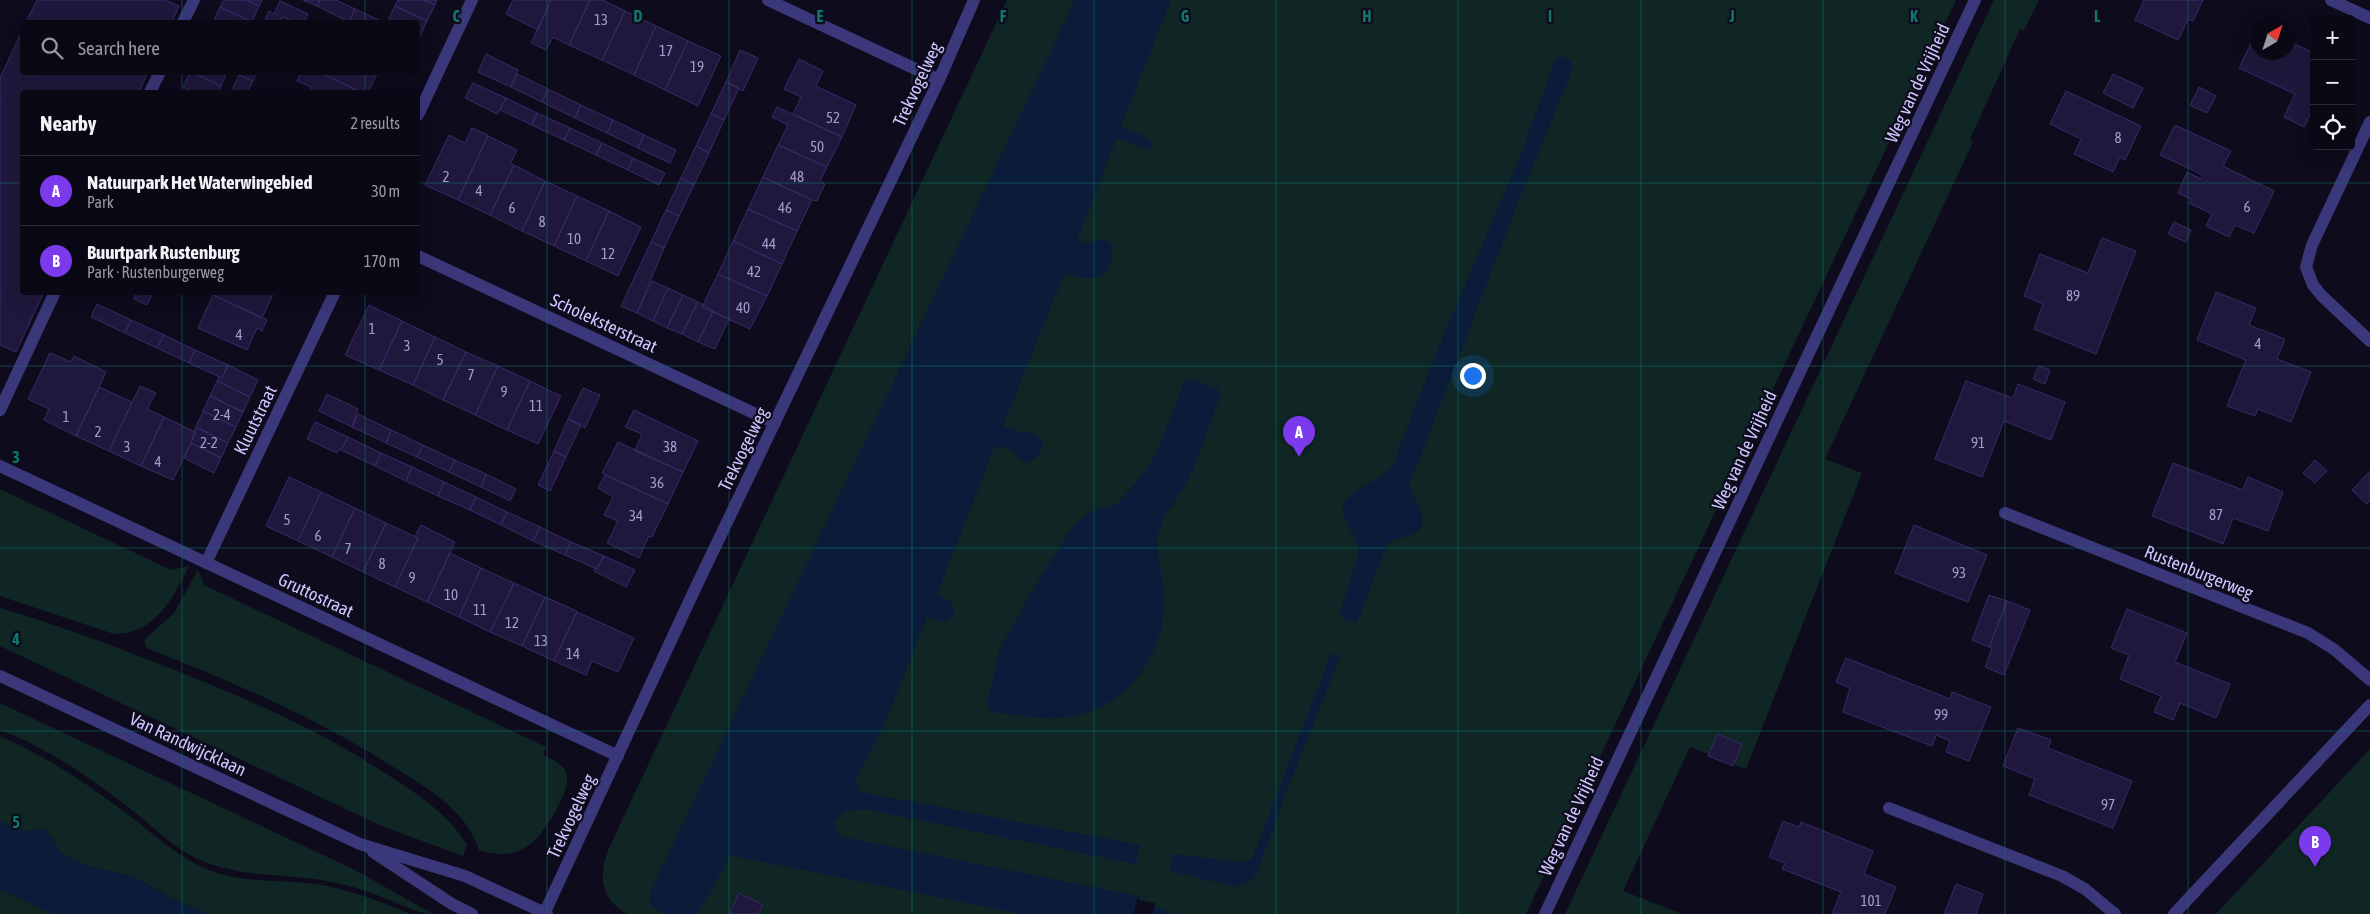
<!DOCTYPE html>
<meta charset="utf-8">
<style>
:root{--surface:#0a0815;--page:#13111e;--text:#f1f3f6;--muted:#999aa0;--line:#2a2934;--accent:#7c3aed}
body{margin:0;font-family:"Asap Condensed",sans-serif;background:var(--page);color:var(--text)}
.controls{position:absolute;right:15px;top:15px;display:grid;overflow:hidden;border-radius:5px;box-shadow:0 5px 20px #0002}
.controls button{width:45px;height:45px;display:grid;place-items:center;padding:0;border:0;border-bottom:1px solid var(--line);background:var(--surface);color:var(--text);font:25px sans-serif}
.compass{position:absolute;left:2250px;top:15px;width:45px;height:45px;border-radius:50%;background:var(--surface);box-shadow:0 5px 20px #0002;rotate:39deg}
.you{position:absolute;left:1472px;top:375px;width:18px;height:18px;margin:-12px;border:4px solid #fff;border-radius:50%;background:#1a73e8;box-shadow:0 0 0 8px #1a73e833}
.badge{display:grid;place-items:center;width:32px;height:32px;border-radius:50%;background:var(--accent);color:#fff;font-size:16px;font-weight:700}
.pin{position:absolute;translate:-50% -41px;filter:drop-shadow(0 1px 2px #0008)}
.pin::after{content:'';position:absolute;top:26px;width:18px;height:15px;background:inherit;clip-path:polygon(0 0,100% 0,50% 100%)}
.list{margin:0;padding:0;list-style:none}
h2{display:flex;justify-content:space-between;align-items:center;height:65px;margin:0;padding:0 20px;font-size:21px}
h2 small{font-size:16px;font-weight:400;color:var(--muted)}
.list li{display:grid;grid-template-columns:32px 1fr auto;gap:15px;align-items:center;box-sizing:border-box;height:70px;padding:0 20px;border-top:1px solid var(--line)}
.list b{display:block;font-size:19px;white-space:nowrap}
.list p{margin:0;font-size:16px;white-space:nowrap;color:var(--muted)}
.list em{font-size:16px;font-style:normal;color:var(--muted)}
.icon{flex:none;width:28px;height:28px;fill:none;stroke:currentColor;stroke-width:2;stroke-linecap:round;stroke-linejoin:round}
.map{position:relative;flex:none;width:2370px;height:914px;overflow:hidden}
.search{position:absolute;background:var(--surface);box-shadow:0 5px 20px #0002;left:20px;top:20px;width:400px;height:55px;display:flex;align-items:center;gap:12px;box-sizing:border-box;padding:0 18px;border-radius:5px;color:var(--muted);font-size:19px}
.panel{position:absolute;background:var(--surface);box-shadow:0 5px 20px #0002;left:20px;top:90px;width:400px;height:205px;border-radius:5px}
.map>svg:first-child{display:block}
.green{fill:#0f2625}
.water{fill:#0b1c3b}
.pier{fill:#0e0b1c}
.building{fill:#20183c;stroke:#372a68}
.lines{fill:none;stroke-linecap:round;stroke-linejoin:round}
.service{stroke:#3a377a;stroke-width:12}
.minor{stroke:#3a377a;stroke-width:12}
.tertiary{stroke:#3a377a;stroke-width:12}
.grid{fill:none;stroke:#0f766e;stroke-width:1;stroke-opacity:0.55}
.labels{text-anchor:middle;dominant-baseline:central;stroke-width:4.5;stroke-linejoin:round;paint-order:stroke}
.number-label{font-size:15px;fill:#a29bce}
.street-label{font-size:18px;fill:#cec7fe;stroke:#0e0b1c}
.grid-label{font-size:16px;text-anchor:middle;font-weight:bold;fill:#0f766e;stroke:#0e0b1c;stroke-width:4.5;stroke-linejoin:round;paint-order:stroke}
</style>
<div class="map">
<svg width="2370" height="914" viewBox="0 0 2370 914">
<rect width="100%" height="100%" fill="#0e0b1c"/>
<path class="green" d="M1007,0H1956L1526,914H627C600,898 598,875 609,848Z
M1994,0H2039L2024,30L2020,29L1970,139L1973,142L1825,459L1862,473L1746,769L1690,747L1623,891L1682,914H1565Z
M0,489L171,570L189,566C173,598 155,634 114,634L0,596Z
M198,570L204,585L546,747L543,755C551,759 560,762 565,770C571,783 563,795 558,807C540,840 521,864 479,850C467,809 421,784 387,763C309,714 232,682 147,648L144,642L146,638L174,613Z
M0,608C52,623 103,642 154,662C234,693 313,726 385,773C416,793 448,813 467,845L463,856L384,827L0,646Z
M0,703L355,870L433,914C416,914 403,904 387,899C372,893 356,887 340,884C292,872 242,880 196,858C172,847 153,826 132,810C92,779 48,748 0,730Z
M0,736C46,756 86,783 126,813C152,833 176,856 207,869C242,884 279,879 316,884C348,889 380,901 410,914H207L171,898L132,876L87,866L61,853L45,828L25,832L0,821Z
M2370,749V914H2216Z
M0,889L54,914H0Z"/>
<path class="water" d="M1075,0H1171L1121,127L1150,139L1152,147L1146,149L1120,139L1116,140L1077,239L1085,243C1096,241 1104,235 1112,246C1114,287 1091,279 1064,274L1003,426L1021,432L1034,433L1043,441C1043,451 1036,462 1025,463L1010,449L995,446L937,594L950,601L954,613C947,626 939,621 927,617L882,730L855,782L861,792L1140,845L1136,864L864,809L844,812L836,821V828L842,837L1137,896V902L1154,906L1172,914H1020L730,855L698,914H663L650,904L649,895Z
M1560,57H1567C1574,63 1572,68 1570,76L1519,200L1409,486C1414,500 1437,527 1409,536C1400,539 1394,537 1387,544L1357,623L1346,620L1339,616L1359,551C1357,537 1344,525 1343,511C1341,488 1383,483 1393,465L1434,358L1521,154L1555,60Z
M1191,379L1217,388L1220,395C1210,423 1201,453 1188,480C1178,498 1162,515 1158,536C1155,555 1166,585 1164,608C1160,665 1119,714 1060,718C1038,720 1014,714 992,712L987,703L1000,648L1035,586L1075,524L1088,513L1118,503L1141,477L1158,450L1184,382Z
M1331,654L1339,655L1340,657L1289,785L1256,875L1251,881L1237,887L1170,871L1171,861L1175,854L1242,862L1252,859Z
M0,821L25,832L45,828L61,853L87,866L132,876L171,898L207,914H54L0,889Z"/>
<path class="pier" d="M1138,894L1139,900L1155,903L1153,914H1134Z"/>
<path class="building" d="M37,0H165L179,6L172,22H26Z
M224,0H246L259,6L252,22L220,7Z
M246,0H262L259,6Z
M303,0H320L317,6Z
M320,0H336L355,9L349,22L317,6Z
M398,0H423L435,5L427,21L395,6Z
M423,0H437L435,5Z
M513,0H551L538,30L506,14Z
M551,0H590L569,45L553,37L546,50L531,43Z
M590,0H603L625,11L602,60L569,45Z
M2144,0H2203L2193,21L2188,19L2178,40L2135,20Z
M280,1L308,14L304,22H295L282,17L280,22H264L269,11L274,14Z
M395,6L427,21L420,36L418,35V22L388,21Z
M220,7L252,22H213Z
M355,9L383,22H349Z
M625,11L656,26L634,75L602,60Z
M656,26L688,41L665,90L634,75Z
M2258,29V52H2288V41L2314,53V106L2304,127L2284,117L2295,94L2239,68Z
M22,31V72H148L139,92H22V292H44L16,352L0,345V78Z
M688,41L721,56L698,106L665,90Z
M740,50L758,58L743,91L726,82Z
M486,54L518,70L511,87L478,72Z
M799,59L823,71L816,86L856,105L842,137L793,114L801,97L784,89Z
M190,72L221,86L218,92H193L183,87Z
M193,72H227L221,86Z
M240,72H257L253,81L239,75Z
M301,72H319L361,92H309L311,87L297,81Z
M319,72H378L368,92H361Z
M517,74L548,89L542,102L511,87Z
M2113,74L2143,88L2133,108L2103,93Z
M239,75L253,81L247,92H231Z
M726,82L739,88L724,120L711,114Z
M473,83L506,98L497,114L465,98Z
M2199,87L2216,96L2207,113L2190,105Z
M548,89L581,105L575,118L542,102Z
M2066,91L2141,126L2125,160L2120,157L2113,172L2074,154L2081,139L2050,124Z
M506,98L537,113L532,125L500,110Z
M581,105L613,120L607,133L575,118Z
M777,107L842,137L827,167L778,145L788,125L772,117Z
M537,113L570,128L564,140L532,125Z
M711,114L724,120L709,153L696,146Z
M613,120L644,135L638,148L607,133Z
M2175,125L2231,151L2223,166L2274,191L2254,233L2235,225L2229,237L2206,226L2212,214L2189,203L2191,199L2178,193L2187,172L2201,179L2203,175L2160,155Z
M472,128L488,135L458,200L425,185L449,135L465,143Z
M570,128L602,143L596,155L564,140Z
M644,135L676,150L670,163L638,148Z
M488,136L517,150L510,164L514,165L490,215L458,200Z
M602,143L633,158L628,170L596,155Z
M778,145L827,167L820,181L825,184L817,201L812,200L763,177Z
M696,146L709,153L694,185L681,178Z
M633,158L665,173L659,185L628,170Z
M514,165L545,181L522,231L490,215Z
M763,177L812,200L797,231L748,209Z
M681,178L694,185L679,216L666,210Z
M545,181L577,196L554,246L522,231Z
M577,196L609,211L586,261L554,246Z
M748,209L797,231L782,264L733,241Z
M666,210L679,216L664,248L651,242Z
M609,211L641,227L618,276L586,261Z
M2174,222L2191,230L2186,242L2168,234Z
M2102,238L2136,251L2096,354L2034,329L2043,304L2024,296L2040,254L2088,273Z
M733,241L782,264L767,296L718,274Z
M651,242L664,248L637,313L621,306Z
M718,274L767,296L750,329L702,307Z
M652,281L668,288L653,321L637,313Z
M668,288L683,295L667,328L653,321Z
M137,292H153L147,305L134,299Z
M214,292H274L262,318L213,295Z
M2216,292L2256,308L2249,325L2285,339L2277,359L2311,372L2291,422L2258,409L2255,416L2227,406L2246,360L2197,340Z
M213,295L267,320L262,331L257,328L247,350L198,328Z
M683,295L698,302L682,334L667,328Z
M698,302L713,311L698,342L682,334Z
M97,304L131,320L125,333L91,317Z
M369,305L402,321L379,370L345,355Z
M713,311L729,319L715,349L698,342Z
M131,320L164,335L157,348L125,333Z
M402,321L435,337L413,385L379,370Z
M164,335L195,350L189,363L157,348Z
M435,337L466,352L443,400L413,385Z
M195,350L228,365L222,378L189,363Z
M466,352L498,366L475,415L443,400Z
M50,353L71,362L74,356L106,372L76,436L44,420L49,409L28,399Z
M228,365L258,380L250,397L217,381L219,377L222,378Z
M498,366L530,381L507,430L475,415Z
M2039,366L2050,370L2045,384L2033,379Z
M217,381L250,397L243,412L210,396Z
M530,381L561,396L538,444L507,430Z
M1966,381L2013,398L2018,384L2065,402L2051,440L2004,421L1982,477L1935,459Z
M140,386L156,393L147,409L164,417L141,466L109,451Z
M99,387L132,402L109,451L76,436Z
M583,388L600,395L585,428L568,419Z
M327,394L358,409L352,427L319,411Z
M210,396L243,412L236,427L203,411Z
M634,410L698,441L683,472L635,451L642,434L625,427Z
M203,411L236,427L228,443L196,427Z
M358,414L391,430L386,443L352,427Z
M164,417L196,432L173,480L141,466Z
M568,419L581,425L566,457L554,451Z
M315,422L348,437L341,450L339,449L337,453L307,439Z
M196,427L228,443L221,458L191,443Z
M391,430L423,445L417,457L386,443Z
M348,437L381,453L375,466L341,450Z
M618,442L683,472L668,504L602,473Z
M191,443L221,458L214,473L184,458Z
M423,445L455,460L449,472L417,457Z
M554,451L566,457L550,491L538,485Z
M381,453L412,467L406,481L375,466Z
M455,460L486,474L481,487L449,472Z
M2315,460L2327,471L2315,483L2303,473Z
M2173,463L2243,490L2248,477L2283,492L2268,531L2233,518L2223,544L2152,516Z
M412,467L444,482L438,496L406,481Z
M2370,471V501L2367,504L2352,490Z
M486,474L516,489L510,501L481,487Z
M605,475L668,504L652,537L649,536L639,558L607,543L618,521L604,515L613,497L598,488Z
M289,477L321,492L298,541L266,526Z
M444,482L476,497L470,510L438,496Z
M321,492L355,508L332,557L298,541Z
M476,497L507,512L501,525L470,510Z
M355,508L386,523L363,572L332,557Z
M507,512L540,527L533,541L501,525Z
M386,523L418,538L395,587L363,572Z
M421,525L455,542L427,602L395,587L418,538L415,536Z
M1914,525L1987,555L1968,602L1895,573Z
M540,527L571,542L565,555L533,541Z
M571,542L604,556L597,569L565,555Z
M450,553L481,568L459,617L427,602Z
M604,556L635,570L626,587L594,571L595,568L597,569Z
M481,568L514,583L490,632L459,617Z
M514,583L545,597L522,646L490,632Z
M1989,595L2007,601L1989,647L1972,640Z
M545,597L577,611L554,661L522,646Z
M2007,601L2030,610L2004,675L1985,667L1992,648L1989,647Z
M2127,609L2187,633L2175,662L2230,684L2216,718L2180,703L2173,720L2154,712L2161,696L2120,679L2129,655L2111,648Z
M577,612L634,638L618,672L592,661L586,675L554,661Z
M1846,658L1950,699L1952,692L1991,707L1969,761L1946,752L1950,741L1936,735L1932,746L1843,712L1850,688L1836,682Z
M2018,728L2051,740L2048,748L2132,781L2113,828L2029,795L2035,779L2003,766Z
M1717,734L1742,744L1733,766L1708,756Z
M1783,821L1799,827L1801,822L1873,851L1864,874L1896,887L1885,914H1832L1841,892L1782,869L1785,863L1769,857Z
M1956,884L1983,894L1976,914H1944Z
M739,893L763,905L758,914H730Z"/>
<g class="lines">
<path class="service" d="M183,22L194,0
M150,92L160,72
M0,410L55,292"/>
<path class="minor" d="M768,0L939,80
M2331,0L2370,18
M418,115L472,0
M2370,122L2312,245L2306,267L2313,285L2322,296L2370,341
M418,256L775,423
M0,466L618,756
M2005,513L2308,633L2335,650L2370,680
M206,563L335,292
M1889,808L2062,876L2085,889L2115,914
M544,914L694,591L939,80L974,0
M1545,914L1975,0"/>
<path class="tertiary" d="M0,676L360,844L465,876L547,914
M373,852L452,904L472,914
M2174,914L2370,705"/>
</g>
<path class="grid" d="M182,0V22M365,0V22M547,0V914M729,0V914M912,0V914M1094,0V914M1276,0V914M1458,0V914M1641,0V914M1823,0V914M2005,0V914M2188,0V914M182,72V92M365,72V92M0,183H22M418,183H2370M182,292V914M365,292V914M0,366H2370M0,548H2370M0,731H2370"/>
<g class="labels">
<g class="number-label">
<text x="601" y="19">13</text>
<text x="666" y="50">17</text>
<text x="697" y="66">19</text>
<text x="833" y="117">52</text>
<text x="2118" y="137">8</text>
<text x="817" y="146">50</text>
<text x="446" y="176">2</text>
<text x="797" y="176">48</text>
<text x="479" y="190">4</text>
<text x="2247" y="206">6</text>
<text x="512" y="207">6</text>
<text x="785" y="207">46</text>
<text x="542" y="221">8</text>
<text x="574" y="238">10</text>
<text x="769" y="243">44</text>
<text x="608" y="253">12</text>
<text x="754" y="271">42</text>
<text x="2073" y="295">89</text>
<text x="743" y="307">40</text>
<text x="372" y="328">1</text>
<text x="239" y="334">4</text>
<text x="2258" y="343">4</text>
<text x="407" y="345">3</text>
<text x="440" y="359">5</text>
<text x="471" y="374">7</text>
<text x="504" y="391">9</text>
<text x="536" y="405">11</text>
<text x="222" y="414">2-4</text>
<text x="66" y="416">1</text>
<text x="98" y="431">2</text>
<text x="209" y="442">2-2</text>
<text x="1978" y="442">91</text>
<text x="127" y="446">3</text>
<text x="670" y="446">38</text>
<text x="158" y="461">4</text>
<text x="657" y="482">36</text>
<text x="2216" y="514">87</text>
<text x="636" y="515">34</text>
<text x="287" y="519">5</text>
<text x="318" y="535">6</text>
<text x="348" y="548">7</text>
<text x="382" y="563">8</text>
<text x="1959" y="572">93</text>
<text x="412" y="577">9</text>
<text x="451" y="594">10</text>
<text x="480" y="609">11</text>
<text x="512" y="622">12</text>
<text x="541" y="640">13</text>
<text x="573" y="653">14</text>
<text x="1941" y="714">99</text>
<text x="2108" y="804">97</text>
<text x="1871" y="900">101</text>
</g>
<g class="street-label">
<text transform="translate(1917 83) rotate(-65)">Weg van de Vrijheid</text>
<text transform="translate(917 84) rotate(-65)">Trekvogelweg</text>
<text transform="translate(604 323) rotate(25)">Scholeksterstraat</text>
<text transform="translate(255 420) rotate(-64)">Kluutstraat</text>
<text transform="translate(743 449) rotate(-64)">Trekvogelweg</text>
<text transform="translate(1744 450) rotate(-65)">Weg van de Vrijheid</text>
<text transform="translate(2199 572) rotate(22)">Rustenburgerweg</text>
<text transform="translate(316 595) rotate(25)">Gruttostraat</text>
<text transform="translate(188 744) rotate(25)">Van Randwijcklaan</text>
<text transform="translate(571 816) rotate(-65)">Trekvogelweg</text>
<text transform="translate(1571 816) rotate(-65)">Weg van de Vrijheid</text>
</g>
</g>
<g class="grid-label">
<text x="456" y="22">C</text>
<text x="638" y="22">D</text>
<text x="820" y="22">E</text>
<text x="1003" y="22">F</text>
<text x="1185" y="22">G</text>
<text x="1367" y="22">H</text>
<text x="1550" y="22">I</text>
<text x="1732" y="22">J</text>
<text x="1914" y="22">K</text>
<text x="2097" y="22">L</text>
<text x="16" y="463">3</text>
<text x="16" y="645">4</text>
<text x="16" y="828">5</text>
</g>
</svg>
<div class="controls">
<button>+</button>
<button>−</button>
<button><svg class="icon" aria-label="locate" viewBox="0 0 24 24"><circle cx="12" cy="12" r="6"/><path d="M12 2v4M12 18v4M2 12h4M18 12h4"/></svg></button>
</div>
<svg class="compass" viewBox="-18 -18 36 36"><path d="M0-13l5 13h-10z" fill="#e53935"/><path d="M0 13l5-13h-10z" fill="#999aa0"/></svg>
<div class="you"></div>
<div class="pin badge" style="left:1299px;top:457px">A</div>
<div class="pin badge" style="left:2315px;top:867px">B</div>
<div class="search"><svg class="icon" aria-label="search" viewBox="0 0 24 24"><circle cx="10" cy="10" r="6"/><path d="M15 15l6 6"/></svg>Search here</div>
<section class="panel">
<h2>Nearby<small>2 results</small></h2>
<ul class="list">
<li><span class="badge">A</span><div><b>Natuurpark Het Waterwingebied</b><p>Park</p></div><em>30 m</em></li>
<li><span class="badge">B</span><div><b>Buurtpark Rustenburg</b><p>Park · Rustenburgerweg</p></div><em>170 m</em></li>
</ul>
</section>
</div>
